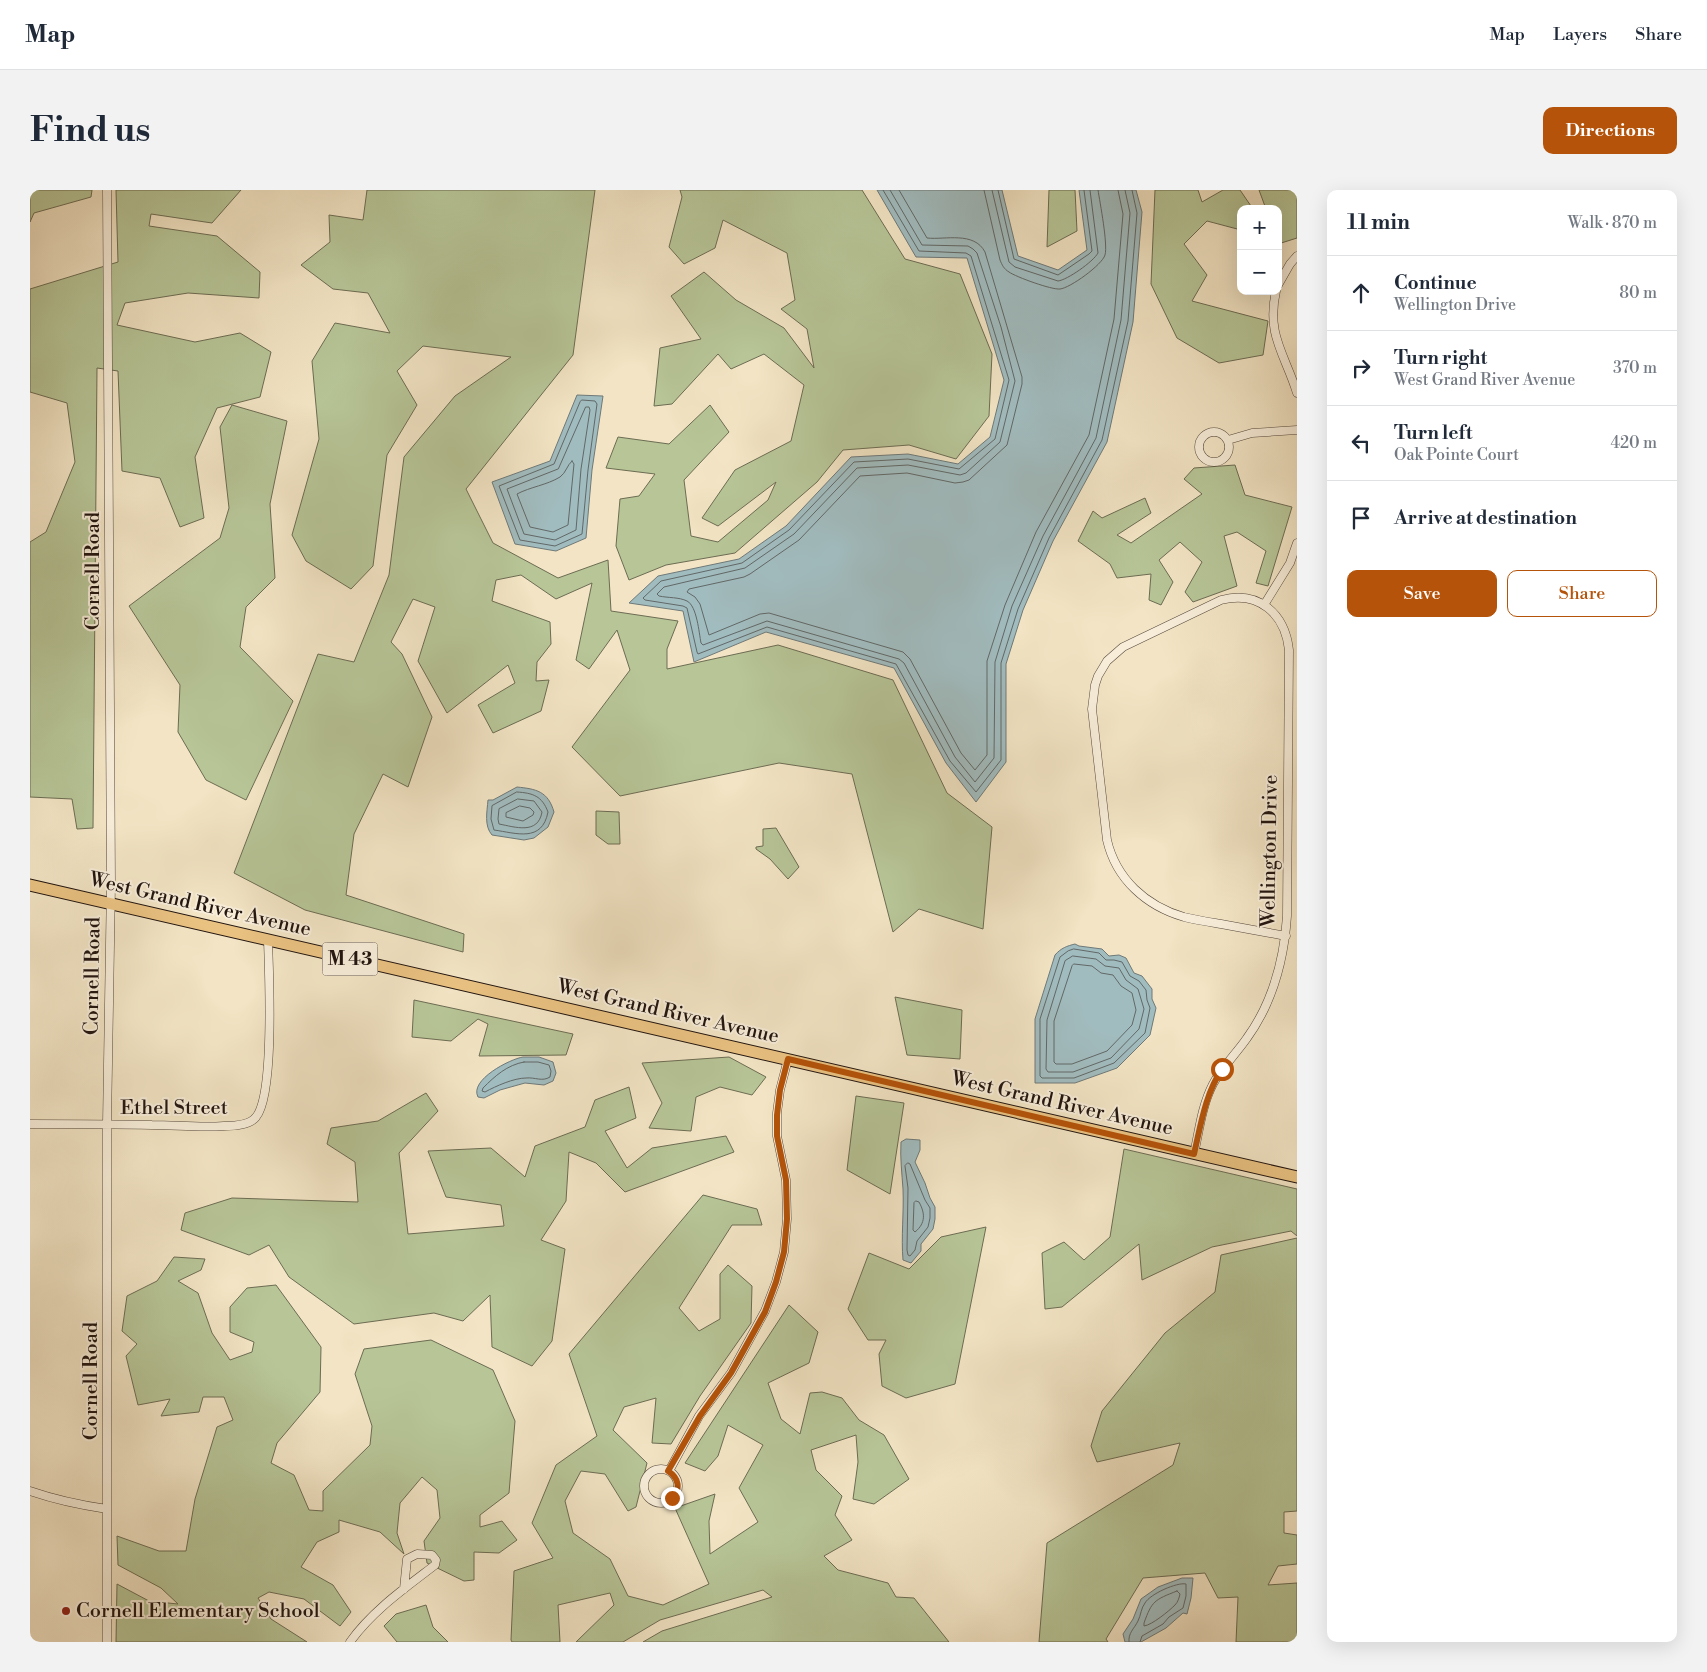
<!DOCTYPE html>
<meta charset="utf-8">
<style>
:root{--surface:#fff;--page:#f2f2f3;--text:#1f2937;--muted:#747a83;--line:#e0e1e3;--accent:#b45309}
body{margin:0;font-family:"Libre Bodoni",serif;background:var(--page);color:var(--text)}
.controls{position:absolute;right:15px;top:15px;display:grid;overflow:hidden;border-radius:10px;box-shadow:0 5px 20px #0002}
.controls button{width:45px;height:45px;display:grid;place-items:center;padding:0;border:0;border-bottom:1px solid var(--line);background:var(--surface);color:var(--text);font:25px sans-serif}
.stop{position:absolute;width:15px;height:15px;margin:-11px;border:4px solid #b45309;border-radius:50%;background:#fff}
.stop.end{background:#b45309;border-color:#fff;box-shadow:0 1px 5px #0008}
.list{margin:0;padding:0;list-style:none}
h2{display:flex;justify-content:space-between;align-items:center;height:65px;margin:0;padding:0 20px;font-size:21px}
h2 small{font-size:16px;font-weight:400;color:var(--muted)}
.list li{display:grid;grid-template-columns:32px 1fr auto;gap:15px;align-items:center;box-sizing:border-box;height:75px;padding:0 20px;border-top:1px solid var(--line)}
.list b{display:block;font-size:19px;white-space:nowrap}
.list p{margin:0;font-size:16px;white-space:nowrap;color:var(--muted)}
.list em{font-size:16px;font-style:normal;color:var(--muted)}
.actions{display:flex;gap:10px;padding:15px 20px}
.actions a{flex:1;padding:11px 0;border:1px solid var(--accent);border-radius:10px;text-align:center;font-size:18px;color:var(--accent)}
.actions .main{background:var(--accent);color:#fff}
.icon{flex:none;width:28px;height:28px;fill:none;stroke:currentColor;stroke-width:2;stroke-linecap:round;stroke-linejoin:round}
.map{position:relative;flex:none;width:1267px;height:1452px;overflow:hidden;border-radius:10px}
header{display:flex;align-items:center;gap:30px;box-sizing:border-box;height:70px;padding:0 25px;background:var(--surface);border-bottom:1px solid var(--line)}
header strong{font-size:24px}
nav{display:flex;gap:28px;margin-inline-start:auto;font-size:18px}
.intro{display:flex;align-items:center;justify-content:space-between;box-sizing:border-box;height:120px;padding:0 30px}
h1{margin:0;font-size:35px}
.button{padding:12px 22px;border-radius:10px;background:var(--accent);color:#fff;font-size:18px;font-weight:700}
main{display:flex;gap:30px;padding:0 30px}
aside{flex:1;background:var(--surface);border-radius:10px;box-shadow:0 5px 20px #0002}
.map>svg:first-child{display:block}
.green{fill:#b7c597;stroke:#6c6c53}
.water{fill:#a1bcbf;stroke:#6e7979}
.lines{fill:none;stroke-linecap:round;stroke-linejoin:round}
.shore{stroke:#616867;stroke-width:1}
.street-casing{stroke:#55483c;stroke-width:9}
.primary-casing{stroke:#21140f;stroke-width:13}
.street{stroke:#f7edd9;stroke-width:8}
.primary{stroke:#e9c282;stroke-width:11}
.route{stroke:#b45309;stroke-width:6}
.poi-dot{fill:#8f2418;stroke:#f7edd9;stroke-width:2}
.labels{text-anchor:middle;dominant-baseline:central;stroke-width:4;stroke-linejoin:round;paint-order:stroke}
.shield{fill:#f7edd9;stroke:#61554c;stroke-width:1}
.shield-label{font-size:19px;font-weight:bold;fill:#21140f}
.street-label{font-size:20px;fill:#21140f;stroke:#f7edd9}
.poi-label{font-size:20px;fill:#21140f;stroke:#f7edd9;text-anchor:start}
</style>
<header>
<strong>Map</strong>
<nav><a>Map</a><a>Layers</a><a>Share</a></nav>
</header>
<div class="intro"><h1>Find us</h1><a class="button">Directions</a></div>
<main>
<div class="map">
<svg width="1267" height="1452" viewBox="0 0 1267 1452">
<rect width="100%" height="100%" fill="#f2e4c4"/>
<filter id="stains"><feTurbulence type="fractalNoise" baseFrequency=".004" numOctaves="4"/><feColorMatrix values="0 0 0 0 .2 0 0 0 0 .09 0 0 0 0 .02 0 0 0 .5 -.17"/></filter>
<radialGradient id="worn" r=".72"><stop offset=".6" stop-color="#630" stop-opacity="0"/><stop offset="1" stop-color="#630" stop-opacity=".3"/></radialGradient>
<path class="green" d="M0,0H62L61,7L4,23L0,32Z
M86,0H211L182,33L121,24L119,36L187,46L230,82L229,108L158,103L95,113L87,135L165,152L210,143L241,162L230,207L187,218L165,267L174,328L150,337L130,288L92,281L88,181L67,178L63,638L47,639L42,609L0,607V352L16,342L45,272L37,213L0,202V99L88,72Z
M337,0H565L543,165L436,299L463,353L528,388L578,370L581,421L648,431L637,459V479L748,455L863,490L917,603L962,637L953,739L889,719L863,742L822,584L749,573L590,606L542,557L600,480L587,440L559,479L546,470L562,393L526,409L491,385L466,390L462,411L520,432L521,454L507,472L506,491L519,490L511,521L463,543L448,515L485,493L478,475L417,523L388,471L405,417L383,409L361,452L372,464L402,527L378,597L353,584L324,644L316,705L434,744L433,762L275,720L204,683L288,464L324,472L359,385L374,267L425,206L481,167L393,156L367,181L387,215L357,265L343,376L321,399L276,371L262,345L289,249L282,171L305,133L360,143L338,103L303,99L271,75L300,52L299,25L333,30Z
M650,0H832L875,69L930,84L962,164L959,226L926,269L879,255L813,260L787,292L705,363L636,375L599,390L586,356L590,309L609,306L625,284L576,278L588,247L639,254L680,215L699,242L654,290L661,346L688,352L738,310L746,292L688,336L672,328L705,280L761,251L774,195L734,164L701,179L688,164L642,214L624,216L630,158L671,149L641,106L674,82L706,110L754,138L784,178L777,139L751,119L765,110L757,63L693,30L685,58L654,74L639,57L652,7Z
M1019,0H1045L1047,41L1017,57Z
M1125,0H1168L1172,12L1193,0H1210L1223,19H1211V40L1177,31L1154,54L1177,85L1162,111L1238,131L1233,165L1189,173L1147,148L1121,94Z
M1229,0H1267V48L1248,54V19H1236Z
M202,215L257,231L240,314L245,388L216,417L210,457L263,511L216,610L176,590L148,542L150,495L99,416L190,348L199,318L190,237Z
M1205,275L1215,305L1262,317L1238,396L1226,393L1236,361L1207,342L1194,346L1207,396L1163,412L1155,402L1172,372L1150,352L1129,370L1143,392L1131,415L1119,410L1121,384L1087,388L1080,374L1048,351L1063,321L1072,328L1115,308L1121,323L1087,345L1101,353L1172,304L1154,289L1164,278Z
M566,621L589,622L590,654H578L566,645Z
M746,638L769,677L758,689L740,669L726,659V657L733,656V639Z
M865,807L932,820L930,869L877,865Z
M384,810L543,844L536,865L449,866L458,834L448,829L421,851L382,847Z
M699,867L736,887L722,905L690,897L666,907L661,941L619,938L632,913L612,873Z
M599,897L606,928L575,941L597,978L622,958L696,946L704,962L595,1002L566,973L539,962L536,1011L511,1050L535,1059L522,1151L502,1176L462,1157L460,1105L433,1131L404,1123L324,1134L259,1087L239,1055L219,1065L151,1040L155,1023L202,1008L328,1012L325,972L297,954L301,938L348,931L396,903L408,921L369,963L378,1044L474,1036L471,1015L416,1007L398,961L461,958L495,987L505,956L555,937L565,910Z
M826,906L874,913L860,1004L817,980Z
M1094,959L1267,999V1046L1261,1041L1182,1057L1112,1090L1109,1054L1032,1117L1015,1119L1012,1063L1034,1052L1054,1070L1080,1047Z
M673,1005L727,1019L732,1035H702L649,1118L669,1141L690,1129V1084L698,1075L722,1096L721,1133L670,1206L641,1254L622,1253L626,1208L594,1217L583,1240L617,1273L606,1317L598,1321L575,1284L551,1281L535,1311L543,1343L580,1369L598,1406L633,1415L679,1394L645,1318L685,1304L679,1331L680,1364L728,1332L709,1298L733,1255L698,1235L688,1266L675,1281L655,1273L759,1115L788,1142L779,1173L738,1193L751,1229L770,1244L780,1203L792,1202L812,1208L829,1230L854,1245L879,1289L844,1314L823,1309L828,1272L826,1245L781,1260L786,1280L812,1306L805,1325L822,1350L794,1366L808,1380L858,1393L866,1407L884,1408L919,1452H613L632,1441L742,1407L733,1400L630,1430L593,1452H546L584,1415L580,1403L528,1415L530,1452H482L481,1450L484,1381L523,1368L502,1333L526,1275L567,1246L539,1164Z
M956,1037L925,1194L876,1208L852,1196L849,1164L856,1150H838L818,1119L839,1063L879,1079L911,1047Z
M1267,1048V1321L1254,1322V1343L1267,1345V1374L1248,1376L1238,1395L1267,1393V1452H1206L1208,1407L1188,1408L1175,1383L1113,1388L1076,1449L1078,1452H1009L1017,1353L1143,1275L1150,1253L1067,1272L1061,1256L1072,1221L1135,1143L1185,1102L1191,1065Z
M144,1067L175,1069L171,1080L148,1091L168,1103L182,1143L200,1170L222,1162L224,1152L200,1142V1117L217,1098L246,1095L291,1157L290,1202L247,1253L241,1273L264,1285L279,1320L293,1321V1301L340,1255L342,1236L325,1184L334,1159L401,1150L463,1180L485,1231L479,1303L450,1325V1337L472,1331L487,1350L469,1363L444,1362V1390L434,1391L397,1373L394,1351L410,1328L407,1300L392,1287L370,1313L367,1343L374,1364L350,1342L309,1330V1342L287,1352L271,1377L303,1395L321,1422L310,1436L274,1409L239,1402L228,1408L241,1429L277,1452H86L87,1394L119,1411L148,1414L131,1398L88,1375L87,1346L129,1361H156L165,1309L187,1237L203,1230L194,1207H173L169,1222L131,1226L140,1209L108,1215L96,1166L107,1154L92,1141L97,1106L127,1091Z
M396,1415L403,1437L418,1452H367L354,1436L366,1424Z"/>
<path class="water" d="M847,0H972L988,66L1028,80L1057,60L1049,0H1106L1112,22L1103,132L1077,252L1023,351L993,420L976,474V572L946,612L916,573L864,478L736,442L664,472L653,421L599,413L628,386L709,369L756,336L821,267L878,264L928,274L960,247L974,190L937,68L886,67Z
M547,205L573,206L562,280L556,348L526,361L485,354L462,292L520,271Z
M487,597C506,599 518,601 524,622L518,637L504,648L494,650L462,645C454,636 457,622 458,610H463Z
M1045,754L1049,756L1072,759L1079,766L1089,765L1096,768L1104,783L1112,786L1122,799V809L1126,818L1120,845L1087,878L1045,893H1005V829L1025,765C1031,758 1037,756 1045,754Z
M493,867H509L523,872L526,883L523,891L514,895L495,893L470,900L454,908L448,907C439,890 480,869 493,867Z
M876,949L890,950V960L885,972L895,993L900,1008L905,1017V1029L903,1039L891,1054V1061L881,1073L873,1070C871,1047 874,1023 873,999C872,984 870,968 871,952Z
M1152,1388H1163L1161,1408L1157,1424L1153,1423L1136,1438L1111,1452H1095L1093,1444L1103,1429L1111,1409L1128,1397Z"/>
<g class="lines">
<path class="shore" d="M853,0L889,61L936,63L941,66L979,190L965,249L929,279L878,269L824,272L759,340L712,373L631,391L613,408L615,410L653,416L657,418L667,462L668,464L737,437L866,474L920,571L946,602L971,570V473L988,419L1019,348L1072,250L1098,131L1107,23L1102,0
M860,0L892,55L938,56L943,59L947,63L971,137L985,191L970,252L936,283L930,285L878,275L827,278L764,344L715,378L634,397L627,404L629,406C638,408 649,407 657,411C667,416 669,443 671,453L673,455L737,431L869,469L874,473L925,567L945,592L964,568L965,472L982,416L1013,346L1066,248L1091,130L1100,23L1095,0
M869,0L897,48C915,50 944,41 955,62L992,187V194L977,255L939,290L933,292L925,293L877,283L830,286L769,350L720,384L714,387L659,399L657,402L665,407L670,414L679,445L730,424L739,423L873,462L880,469L931,563L945,580L957,565V471L975,415L1006,342L1059,245L1084,129L1093,24L1088,0
M954,0L970,70C972,75 974,79 979,82C986,87 1022,100 1030,99C1040,98 1072,75 1075,65C1078,54 1070,13 1068,0
M962,0L979,72L985,77L1028,91C1037,90 1063,72 1068,63L1060,0
M968,0L984,69L1028,85L1059,64L1062,61L1054,0
M552,210L565,211L567,214L558,280L552,344L525,356L490,350L469,296L524,274L550,212Z
M556,217H559L560,220L551,279L546,340L525,350L494,344L477,299L528,279Z
M542,271L544,274L538,335L523,342L500,337L487,304C500,297 517,295 530,287C536,283 537,275 542,271Z
M487,602C503,603 512,606 518,622C512,653 486,643 464,640L461,629L462,616Z
M488,609L504,611L512,622C508,645 485,637 469,634L468,629L469,619Z
M490,616L500,618L504,622L503,625L493,631L476,627V623Z
M1044,759L1069,763L1076,770H1084L1092,772L1100,786L1109,791L1116,800L1117,810L1120,818L1115,843L1084,873L1044,888H1012L1010,886V829L1030,767L1038,761Z
M1043,766L1066,769L1075,776L1089,778L1096,790L1108,799L1114,819L1109,839L1081,868L1043,882H1018L1016,879L1017,830L1035,771Z
M1044,774L1062,776L1071,783L1083,785L1091,796L1102,803L1106,820L1102,835L1077,861L1042,874H1026L1024,872V831L1042,776Z
M494,872H508L519,875L521,881L520,887C512,892 505,887 496,888C484,888 466,896 455,902L452,901L453,898C465,886 477,875 494,872Z
M878,973L880,974L895,1010L900,1018V1028L898,1037L887,1051L885,1060L880,1066L878,1065L877,1060L878,998L875,976Z
M886,1011L889,1012C895,1023 896,1033 885,1042L883,1040L884,1013Z
M1147,1401L1150,1404C1149,1408 1148,1412 1145,1415C1139,1421 1122,1435 1114,1436V1433C1122,1411 1124,1410 1147,1401Z
M1099,1452C1098,1443 1104,1439 1108,1431C1111,1425 1111,1418 1115,1413C1120,1404 1147,1392 1156,1394V1406L1153,1418L1139,1427L1133,1434L1112,1446L1110,1452"/>
<g class="street-casing">
<path id="street" d="M77,0L81,694L77,934V1452
M1248,95L1260,74L1267,66
M1246,101C1236,145 1255,164 1267,203
M1169 257a15 15 0 1 1 30 0a15 15 0 1 1-30 0Z
M1198,250L1222,243L1267,240
M1234,415L1260,373L1267,353
M0,934C41,934 81,934 122,935C146,935 170,938 194,936C204,936 220,935 226,927C245,904 239,783 238,750
M1164,964C1169,941 1172,915 1183,894C1192,877 1206,864 1217,848C1243,812 1254,770 1257,726L1259,460C1255,424 1229,400 1191,410L1093,457L1077,471L1068,486L1065,495L1062,519L1077,650C1086,689 1116,716 1154,727C1166,730 1179,732 1191,734C1213,738 1234,742 1256,746
M614 1296a17 17 0 1 1 34 0a17 17 0 1 1-34 0Z
M639,1281L669,1226L701,1183L735,1121L746,1092L754,1062L757,1029L756,990L747,946V923L750,900L758,869
M0,1301C26,1310 50,1315 77,1319
M320,1452C342,1421 375,1398 405,1375L406,1370L402,1365L387,1364L377,1369L374,1399"/>
</g>
<g class="primary-casing">
<path id="primary" d="M0,695L1267,987"/>
</g>
<use href="#street" class="street"/>
<use href="#primary" class="primary"/>
</g>
<g class="lines">
<path class="route" d="M642,1308C651,1299 649,1288 638,1281L670,1226L701,1183L735,1122L746,1092L754,1062L757,1029L756,990L747,946V925L750,900L758,869L1164,964C1171,934 1175,905 1192,879"/>
</g>
<circle class="poi-dot" cx="36" cy="1421" r="5"/>
<g class="labels">
<rect class="shield" x="292.5" y="752.5" width="55" height="33" rx="4"/>
<g class="shield-label">
<text x="320" y="769">M 43</text>
</g>
<g class="street-label">
<text transform="translate(63 381) rotate(-90)">Cornell Road</text>
<text transform="translate(1240 661) rotate(-89)">Wellington Drive</text>
<text transform="translate(170 715) rotate(13)">West Grand River Avenue</text>
<text transform="translate(63 786) rotate(-89)">Cornell Road</text>
<text transform="translate(638 822) rotate(13)">West Grand River Avenue</text>
<text transform="translate(1032 914) rotate(13)">West Grand River Avenue</text>
<text x="144" y="918">Ethel Street</text>
<text transform="translate(61 1191) rotate(-90)">Cornell Road</text>
</g>
<g class="poi-label">
<text x="46" y="1421">Cornell Elementary School</text>
</g>
</g>
<rect width="100%" height="100%" filter="url(#stains)"/>
<rect width="100%" height="100%" fill="url(#worn)"/>
</svg>
<div class="controls">
<button>+</button>
<button>−</button>
</div>
<div class="stop" style="left:1192px;top:879px"></div>
<div class="stop end" style="left:642px;top:1308px"></div>
</div>
<aside>
<h2>11 min<small>Walk · 870 m</small></h2>
<ul class="list">
<li><svg class="icon" aria-label="ahead" viewBox="0 0 24 24"><path d="M12 20V5M6 11l6-6 6 6"/></svg><div><b>Continue</b><p>Wellington Drive</p></div><em>80 m</em></li>
<li><svg class="icon" aria-label="right" viewBox="0 0 24 24"><path d="M7 20v-9h11M14 6l5 5-5 5"/></svg><div><b>Turn right</b><p>West Grand River Avenue</p></div><em>370 m</em></li>
<li><svg class="icon" aria-label="left" viewBox="0 0 24 24"><path d="M17 20v-9H6M10 6l-5 5 5 5"/></svg><div><b>Turn left</b><p>Oak Pointe Court</p></div><em>420 m</em></li>
<li><svg class="icon" aria-label="arrive" viewBox="0 0 24 24"><path d="M6 21V4h12l-3 4 3 4H6"/></svg><div><b>Arrive at destination</b></div></li>
</ul>
<div class="actions"><a class="main">Save</a><a>Share</a></div>
</aside>
</main>
